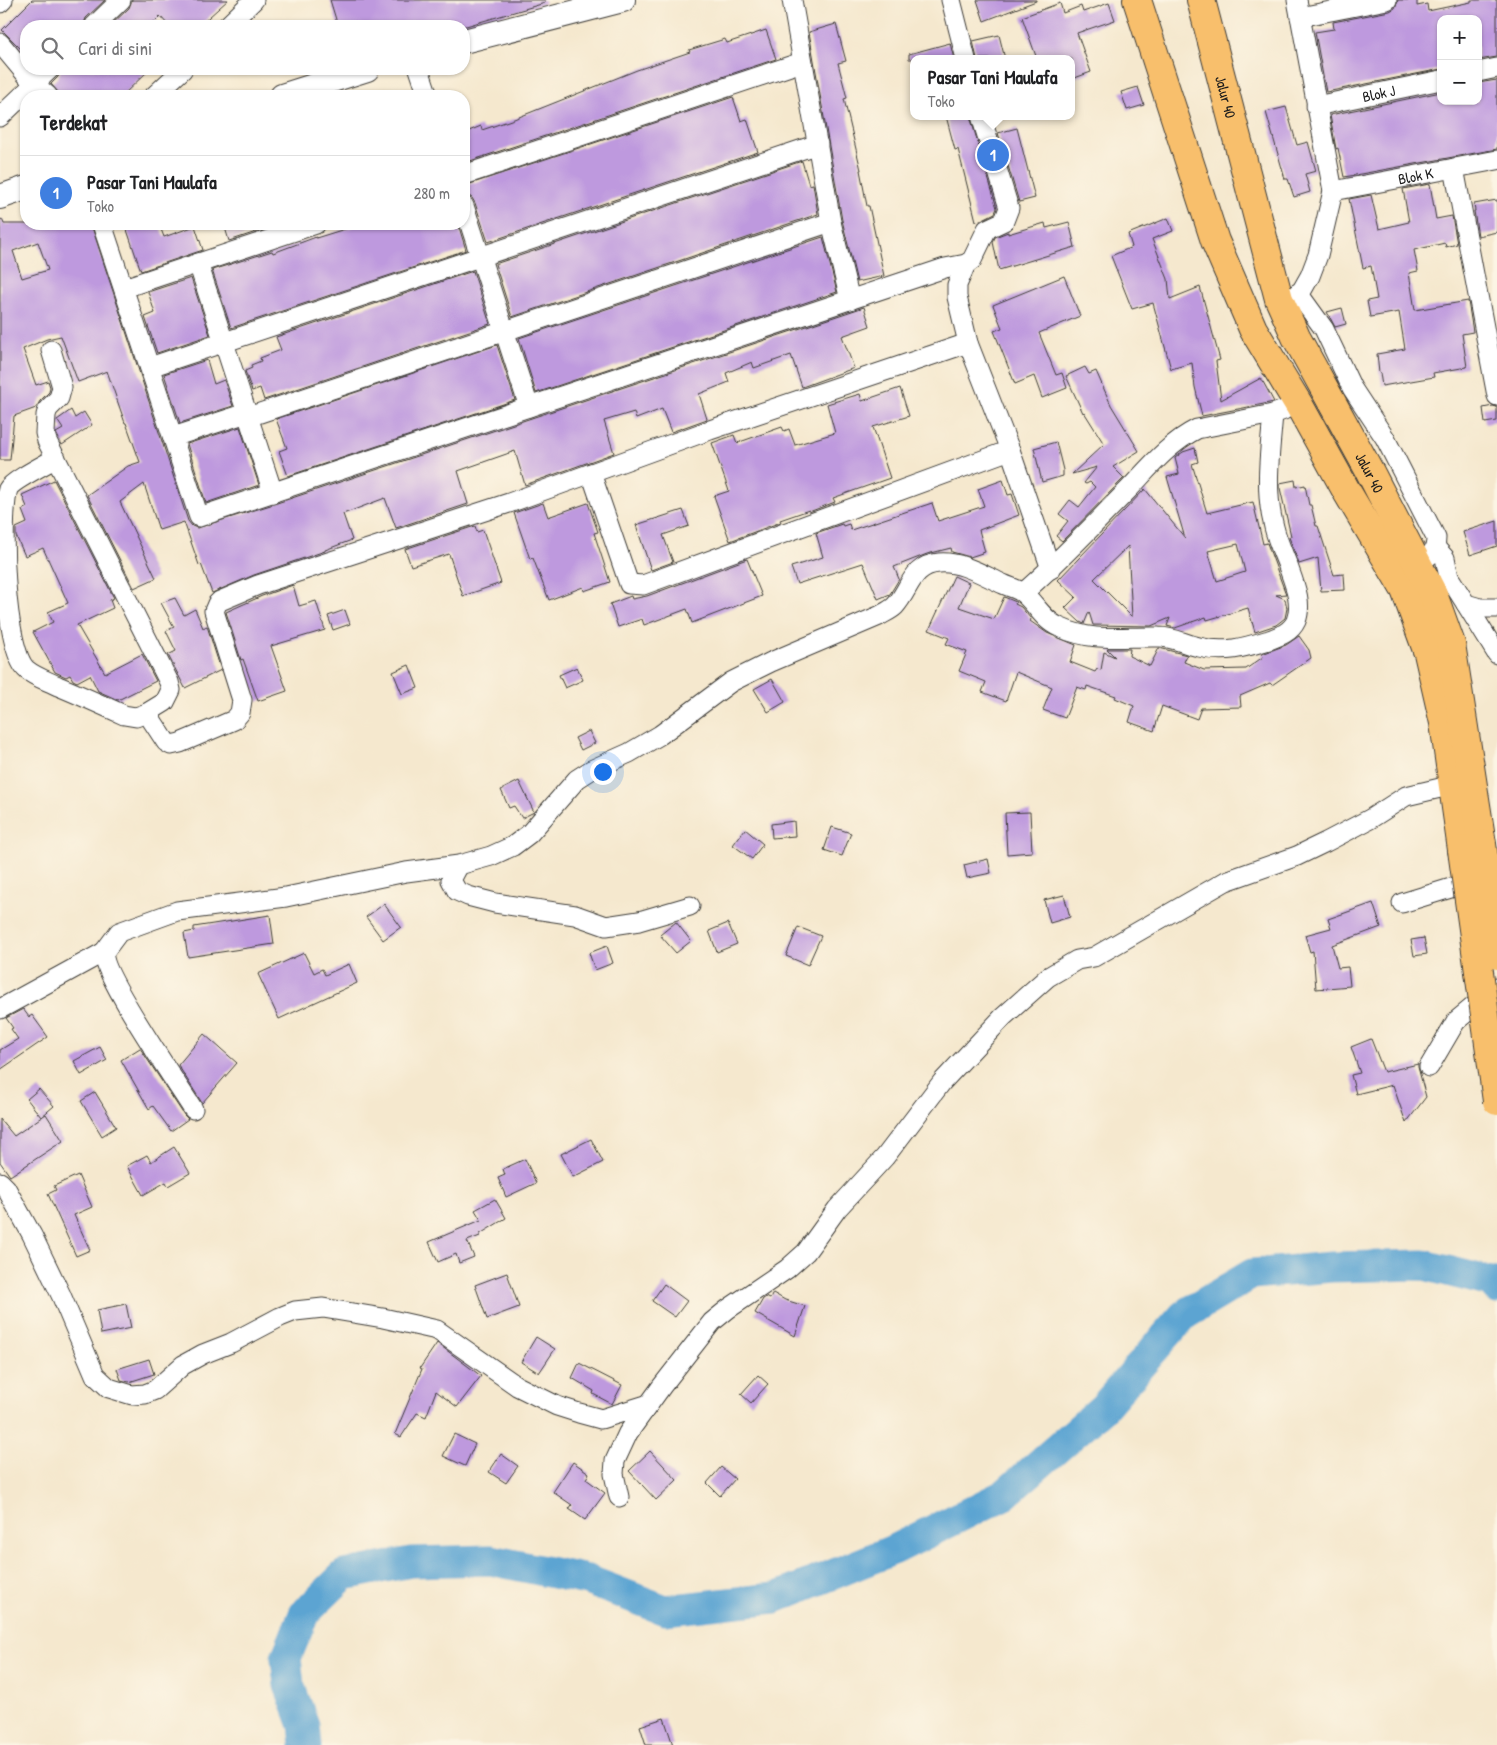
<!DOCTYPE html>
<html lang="id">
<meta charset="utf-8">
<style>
:root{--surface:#fff;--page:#f2f2f2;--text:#202124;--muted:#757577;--line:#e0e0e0;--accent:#7c3aed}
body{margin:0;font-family:"Patrick Hand",sans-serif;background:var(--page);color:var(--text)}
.controls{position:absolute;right:15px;top:15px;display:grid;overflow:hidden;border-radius:10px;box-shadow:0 1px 4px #0004}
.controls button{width:45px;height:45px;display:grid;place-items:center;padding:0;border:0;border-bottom:1px solid var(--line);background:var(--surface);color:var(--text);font:25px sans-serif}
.you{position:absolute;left:602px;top:771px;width:18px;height:18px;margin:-12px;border:4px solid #fff;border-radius:50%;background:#1a73e8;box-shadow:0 0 0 8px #1a73e833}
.badge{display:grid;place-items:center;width:32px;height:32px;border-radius:50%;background:var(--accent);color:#fff;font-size:16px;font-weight:700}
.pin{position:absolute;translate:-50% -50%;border:2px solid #fff;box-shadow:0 1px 5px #0006}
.popup{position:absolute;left:910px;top:55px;width:165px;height:65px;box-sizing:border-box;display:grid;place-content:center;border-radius:10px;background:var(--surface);filter:drop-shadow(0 1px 4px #0005);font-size:16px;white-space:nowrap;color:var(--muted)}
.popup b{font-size:19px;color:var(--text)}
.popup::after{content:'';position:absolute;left:50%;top:100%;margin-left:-10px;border:10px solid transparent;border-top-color:var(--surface)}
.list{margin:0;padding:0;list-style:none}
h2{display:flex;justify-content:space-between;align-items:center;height:65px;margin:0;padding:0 20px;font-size:21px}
h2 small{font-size:16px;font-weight:400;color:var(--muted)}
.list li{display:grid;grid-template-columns:32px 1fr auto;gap:15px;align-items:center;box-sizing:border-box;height:75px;padding:0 20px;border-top:1px solid var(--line)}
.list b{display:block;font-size:19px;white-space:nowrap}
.list p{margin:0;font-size:16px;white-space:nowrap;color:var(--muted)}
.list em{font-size:16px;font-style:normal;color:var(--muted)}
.icon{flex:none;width:28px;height:28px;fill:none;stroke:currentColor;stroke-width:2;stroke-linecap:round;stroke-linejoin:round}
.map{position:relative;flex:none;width:1497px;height:1745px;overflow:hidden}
.search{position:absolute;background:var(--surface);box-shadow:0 1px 4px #0004;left:20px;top:20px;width:450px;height:55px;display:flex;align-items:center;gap:12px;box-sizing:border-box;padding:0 18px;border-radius:20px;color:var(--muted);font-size:19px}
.panel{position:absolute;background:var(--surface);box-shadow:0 1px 4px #0004;left:20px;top:90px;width:450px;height:140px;border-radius:20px}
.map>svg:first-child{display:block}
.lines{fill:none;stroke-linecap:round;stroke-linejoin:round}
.river{stroke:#5ba4d2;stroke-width:31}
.building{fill:#be99de;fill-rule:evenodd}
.minor-casing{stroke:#3d3b37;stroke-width:21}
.tertiary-casing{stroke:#3d3b37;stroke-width:26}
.trunk-casing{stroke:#3d3b37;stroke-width:30}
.minor{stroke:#fff;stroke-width:19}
.tertiary{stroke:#fff;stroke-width:24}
.trunk{stroke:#f8bf6c;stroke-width:28}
.trunk-bridge-casing{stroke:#3d3b37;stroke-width:30;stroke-linecap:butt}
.trunk-bridge{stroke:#f8bf6c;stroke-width:28}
.labels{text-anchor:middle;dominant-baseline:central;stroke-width:5;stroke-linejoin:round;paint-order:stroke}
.street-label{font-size:15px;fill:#1c1c1c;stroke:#fcf5e5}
</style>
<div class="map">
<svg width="1497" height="1745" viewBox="0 0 1497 1745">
<rect width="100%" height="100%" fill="#fcf5e5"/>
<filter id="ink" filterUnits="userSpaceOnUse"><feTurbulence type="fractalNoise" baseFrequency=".02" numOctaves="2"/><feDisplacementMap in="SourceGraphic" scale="10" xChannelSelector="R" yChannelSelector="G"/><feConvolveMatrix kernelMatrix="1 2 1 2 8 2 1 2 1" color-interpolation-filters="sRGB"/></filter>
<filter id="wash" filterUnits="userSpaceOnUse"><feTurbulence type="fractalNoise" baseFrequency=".0096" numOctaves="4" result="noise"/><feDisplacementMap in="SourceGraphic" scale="20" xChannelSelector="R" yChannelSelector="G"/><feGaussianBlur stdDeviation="1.12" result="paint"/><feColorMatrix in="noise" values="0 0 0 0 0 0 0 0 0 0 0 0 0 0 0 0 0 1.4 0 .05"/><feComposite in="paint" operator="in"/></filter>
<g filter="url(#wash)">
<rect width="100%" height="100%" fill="#f5e8ce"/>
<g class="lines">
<path class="river" d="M306,1745L304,1725L289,1685L286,1658L304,1614L344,1575L411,1562L491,1560L587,1580L665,1610L775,1598L893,1550L1004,1495L1103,1408L1184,1315L1252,1274L1332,1267L1424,1265L1491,1282L1497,1289"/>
</g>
<g id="blocks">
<path class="building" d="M32,0H105L86,18L83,26H26V54L2,30Z
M132,0H228L199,26H169L160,16L150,26H110L129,8Z
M330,0H545V3L466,26H338Z
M977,0H1036V1L984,21Z
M1398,0H1417V6L1427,4L1428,11L1471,2V0H1497V57L1478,60V19H1441V69L1326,92L1315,32L1334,29L1333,22L1390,11L1395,8Z
M1060,3L1063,13L1081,6L1083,12L1109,3L1115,20L1077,33L1091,72L1072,79V59H1037L1022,17Z
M836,24L846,61L838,63L847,98L844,99L861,170H860L867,206H869L884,276L857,282L842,220L809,32Z
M766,30L776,59L464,163V133L481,126L482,130L514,119L637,70L690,52L689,50L725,39L727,43Z
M999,35L1005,59H977L973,41Z
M950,43L954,59H909V54Z
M61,69H150L122,96H59L58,92L51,84L58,77Z
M1497,80V149L1344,177L1338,148L1336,149L1330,115L1441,92V101H1478V83Z
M1138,87L1144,105L1127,110L1121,92Z
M733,97L741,121L747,119L758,152L488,242L475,203L472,198L467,195L464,186Z
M1286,107L1297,145L1308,142L1316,171L1305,174L1310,192L1294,197L1288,179H1285L1266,112Z
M946,116H970L997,208L995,213L981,220L976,221L958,149L955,150Z
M1017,128L1035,198L1019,202L998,133Z
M802,161L809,185L813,184L818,214L512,317L495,264Z
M1430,184L1436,219L1452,216L1457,244L1446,247L1445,243L1414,250L1418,271L1409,273L1415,310L1468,301L1473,332L1462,334L1467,367L1433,373L1434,377L1382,386L1380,373H1379L1377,354L1405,349L1399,312L1370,317L1367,301L1377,299L1371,266L1363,268L1349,199L1371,195L1379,229L1409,222L1403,189Z
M1497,200V232L1478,236L1474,211H1475L1474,204Z
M1168,218L1173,231L1152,239L1168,279L1170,299L1200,287L1220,360L1216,361L1221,400L1261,378L1274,402L1202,416L1195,387L1192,363L1171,369L1153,303L1132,309L1111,256L1132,247L1128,234Z
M2,219L4,224H91L188,521L192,526L197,528L277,503L864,307L870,326L842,336L854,368L802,387L791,355L754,368L752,362L726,373L729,382L699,394L707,419L671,432L662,409L636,419L634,412L604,421L614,453L525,485L515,451L458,471L468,504L396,528L385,498L343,514L352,540L325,550V551L254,575L212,593L201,564L199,565L184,522L159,530L144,484L120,502L156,578L134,588L87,495L128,466L140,462L126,423H125L107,371L78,382L61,336L47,339L23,349L36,385L48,381L50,387L49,392L40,401L36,408L14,416L10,460H0V220ZM38,242L48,270L22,278L13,251Z
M1069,222L1075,247L999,270L993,242L995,237L1008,232V234L1045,223L1046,228Z
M125,224H159L164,237L195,226L203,250L141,271Z
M224,224H263L265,229L229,241Z
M361,224H458L466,250L231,328L212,270L272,251L273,253L316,237V238Z
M823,237L837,292L536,393L519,338Z
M473,271L490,324L264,400L260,388L252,391L245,371L252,368L251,365L261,361L260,358L281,350L276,337Z
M1064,276L1080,316L1039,333L1056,375L1062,373L1067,388L1042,398L1034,376L1015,384L994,331L1002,328L993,305Z
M191,278L210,335L157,353L145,317L155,313L148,292Z
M1342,308L1346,324L1335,327L1327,312Z
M497,345L515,400L288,476L279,451L287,448L276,419Z
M207,360L214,384L224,380L233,406L180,423L164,374Z
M1085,367L1089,374L1096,371L1111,405L1139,451L1113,467L1124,478L1062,541L1056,536L1068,521L1059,514L1070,500L1079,507L1095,487L1090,482L1086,484L1084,483L1097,467L1072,474L1104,444L1084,412L1083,413L1066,376Z
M900,388L909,416L873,427L890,478L833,498L835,502L809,512V510L780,520L781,522L730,541L714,496L729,491L712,443L734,435L737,443L782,427L784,431L789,429L795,445L835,433L827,404L860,394L862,401Z
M1493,406L1497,407V421L1485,423L1483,408Z
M71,410L75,418L84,412L92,425L62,445L56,433L63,429L57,420Z
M240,427L259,485L206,503L187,444Z
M1056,442L1063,470V476L1042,482L1034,448Z
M1195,448L1198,462L1192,464L1207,513L1253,502L1263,544L1267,543L1284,589L1286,594L1276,595L1285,599L1287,608L1285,618L1276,625L1255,632L1248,608L1207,620L1206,617L1175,628L1167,626L1170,618L1151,626L1093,625L1089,612L1084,624L1080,622L1065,608L1076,597L1058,580L1145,489L1185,538L1167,477L1179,474L1175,458L1183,452ZM1238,544L1245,572L1217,581L1208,551ZM1128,546L1132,617L1094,579Z
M54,480L114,598L110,600L113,608L77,625L105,673L142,654L156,681L118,700L98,691L90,675L77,682L73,680L70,675L66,677L55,672L33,632L53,622L48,612L68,603L43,548L25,556L16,536V528L27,523L22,510L27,507L22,495Z
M1003,480L1008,495L1012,494L1019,515L979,530L985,552L970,557L952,552L951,548L927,554L894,567L899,579L890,594L878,599L863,563L797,584L791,567L823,557L816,533L842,524L843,526L849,524L851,530L932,503L938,521L984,506L978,489Z
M1295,480L1296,487L1305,485L1309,505H1311L1316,526H1318L1334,575L1344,574L1345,590L1321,591L1318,558L1299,564L1289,537L1291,536L1280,488V483Z
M543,503L548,517L588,503L598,532L594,533L610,582L584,591L583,587L549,600L533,558L530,559L514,513Z
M683,510L689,526L663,535L673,562L651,570L636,525Z
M1497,521V546L1470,555L1463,532Z
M475,526L477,532L483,530L501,583L463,596L449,554L411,566L405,549Z
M747,559L762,596L692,623L687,609L644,625L642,619L618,627L610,604L631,596L632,599L647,596Z
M954,576L969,583L959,607L994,619L1004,597L1016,602L1015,604L1021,607L1031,619L1030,621L1047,633L1076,645L1070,662L1095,672L1097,669L1101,670L1104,652L1115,657L1107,649H1130L1129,656L1150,666L1159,648L1187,655L1184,662L1204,670L1246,669L1263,657L1262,654L1286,645L1299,636L1309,650L1311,658L1272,685L1270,683L1240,696L1241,707L1201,708L1197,719L1162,706L1154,731L1129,722L1134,706L1115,698L1116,696L1087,686L1086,690L1077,687L1065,718L1043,710L1052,687L1016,672L1006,701L982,692L986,682L959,671L967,652L946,644L949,638L929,630Z
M293,585L299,606L316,601L325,630L271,646L287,691L258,701L243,659L241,660L226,612L262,596Z
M175,598L184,615L195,609L203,628L207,626L221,670L185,688L168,655L176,651L166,631L174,627L161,603Z
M345,610L350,624L333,630L328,616Z
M409,665L418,688L402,694L393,672Z
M577,667L583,680L565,688L559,675Z
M772,679L785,702L768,712L754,689Z
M589,731L595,743L581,750L575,738Z
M519,781L534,812L522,818L514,806L509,808L501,790Z
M1030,812L1032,852L1007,854L1005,813Z
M794,821L795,836L772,838L771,824Z
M832,827L851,833L842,856L824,850Z
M745,829L763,844L752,859L733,845Z
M988,859L991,873L967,878L964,865Z
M1064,895L1070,917L1050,923L1044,900Z
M1373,903L1381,927L1332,945L1338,968L1348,967L1350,986L1316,989L1313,951L1310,952L1305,935L1331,928L1328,919Z
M384,904L401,927L383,940L366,917Z
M270,915L274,944L188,957L184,933L194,931V927Z
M676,922L691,941L676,953L660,935Z
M728,923L737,944L717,952L709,931Z
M798,927L821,936L808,965L786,956Z
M1424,938L1427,954L1414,956L1411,940Z
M607,946L613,963L595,970L589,953Z
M304,953L314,973L322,969L325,975L349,964L357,983L279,1019L258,974Z
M23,1009L29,1017L32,1015L48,1037L0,1070V1050L18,1039L11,1029L13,1028L6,1018Z
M204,1034L237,1063L202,1103L178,1065Z
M1371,1039L1384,1072L1418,1064V1067L1426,1097L1406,1123L1393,1085L1356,1094L1351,1075L1360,1073L1351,1047Z
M100,1047L107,1060L81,1075L74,1061Z
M140,1048L184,1115L188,1119L171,1131L153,1106L149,1109L121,1060Z
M39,1089L54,1106L41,1117L27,1099Z
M95,1092L116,1127L102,1136L81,1101Z
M46,1114L63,1141L10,1176L0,1162V1119L14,1136Z
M591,1139L603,1162L573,1177L561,1154Z
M174,1147L190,1173L168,1186L166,1182L143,1195L127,1166L147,1155L151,1162Z
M525,1159L536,1183L506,1197L498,1178L505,1175L503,1169Z
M78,1175L92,1207L74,1215L90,1250L76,1256L48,1194L56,1190L54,1186Z
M495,1199L506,1218L480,1234V1236L467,1241L474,1257L459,1263L456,1254L438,1262L429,1242L481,1220L475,1210Z
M507,1273L519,1307L487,1319L475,1285Z
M664,1284L687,1301L675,1317L652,1301Z
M773,1293L785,1300L805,1306L795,1336L755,1313L763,1299L766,1297L770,1299Z
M126,1304L131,1328L101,1334L97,1310Z
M536,1337L555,1349L539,1373L521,1362Z
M437,1343L481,1376L457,1407L436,1391L426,1417L417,1413L401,1437L395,1434L422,1369L420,1368Z
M149,1359L154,1374L129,1382L121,1380L117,1369Z
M579,1363L622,1385L612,1404L593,1394L594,1391L572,1378Z
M758,1375L768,1384L751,1403L741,1394Z
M454,1434L475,1444L465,1466L443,1456Z
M650,1451L677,1480L656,1500L629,1471Z
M501,1454L518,1466L506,1483L489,1472Z
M573,1462L589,1473L586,1479L605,1493L585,1520L569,1509L572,1505L553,1492Z
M721,1467L735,1479L720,1496L707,1483Z
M664,1718L673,1745H646L640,1726Z"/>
</g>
</g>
<g filter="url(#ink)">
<use href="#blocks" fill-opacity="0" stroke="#3d3b37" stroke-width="1"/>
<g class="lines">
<g class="minor-casing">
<g id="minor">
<path d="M792,0L831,222L850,300"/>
<path d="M951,0L966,59"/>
<path d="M0,3L3,0"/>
<path d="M1300,17L1387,0"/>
<path d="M94,26L121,0"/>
<path d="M227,26L254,0"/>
<path d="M0,43L34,84L48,96"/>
<path d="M419,69L428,96"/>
<path d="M1478,72L1497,68"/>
<path d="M154,96L183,69"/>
<path id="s1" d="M1316,106L1441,80"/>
<path d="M0,117L50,69"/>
<path d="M1454,168L1497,396"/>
<path d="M464,175L802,62"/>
<path id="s2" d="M1333,191L1497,160"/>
<path d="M464,206L529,407"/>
<path d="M102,224L199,517L945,268L966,264L972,260L987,229L1004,221L1009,208L981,116"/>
<path d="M198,263L273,493"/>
<path d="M966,264L957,285V297L968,343L1010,450L1051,569"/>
<path d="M124,288L316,224"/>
<path d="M1298,293L1324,329L1352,388L1385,438L1436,538C1436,553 1430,556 1417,564"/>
<path d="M1281,303L1301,292L1310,276L1318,255L1333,191L1297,0"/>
<path d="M51,350L62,387L59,398L48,409L46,415L45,433L47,441L169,682L171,690L165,702L147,713L136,717L124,715C102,705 80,695 58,686C48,681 35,677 27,670C4,651 0,516 8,489C12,481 46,464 56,458"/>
<path d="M150,367L818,144"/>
<path d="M248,417L831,222"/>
<path d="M173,437L247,413"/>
<path d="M591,473L629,584L643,585L1010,450"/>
<path d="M1436,548L1445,558L1449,577L1466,604L1480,608H1497"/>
<path d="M1023,593C1060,561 1093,525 1128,490C1149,468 1169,443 1197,429L1273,414L1284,410"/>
<path d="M1466,604L1497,654"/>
<path d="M147,713L166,742L171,745L180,743L234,720L240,713L242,700L214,611L217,604L220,601L258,585L509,503L710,430L968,343"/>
<path d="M459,865L451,880L457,891L468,896L495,903L575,915L606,926L639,921L690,906"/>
<path d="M1402,903L1477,880"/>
<path d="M0,1009L104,952"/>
<path d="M1429,1067L1456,1021L1497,987"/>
<path d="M193,1109C178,1085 100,972 104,952L119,932L177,911L286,897L406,872L459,865L491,856L513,846L529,834L577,779L591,770L629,753L660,735L731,682L771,662L879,616C884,613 891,610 895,606C910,590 911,565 939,563C961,561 983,575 1003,584C1009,587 1018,589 1023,593C1036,604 1043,620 1059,627C1094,643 1122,636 1159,637C1173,637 1185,644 1199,647C1224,654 1246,647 1269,640C1280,636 1291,632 1296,621C1303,603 1294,583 1288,566C1283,553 1277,540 1274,527C1264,490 1270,452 1273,414"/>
<path d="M0,1182L6,1188L32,1235L61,1295L95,1375L109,1388L132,1395L145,1394L155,1390L183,1365L203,1354L231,1343L280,1317L295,1311L323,1308L383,1318L437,1330L517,1386L557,1406L579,1413L601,1419L649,1404"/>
<path d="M619,1497L614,1474L615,1461L628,1433L662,1386L712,1322L728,1309L787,1269L806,1252L837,1209L885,1157L942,1082L1003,1017L1048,977L1077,960L1094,957L1226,881L1297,856L1326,842L1370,819L1406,796L1453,785"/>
</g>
</g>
<g class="tertiary-casing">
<path id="tertiary" d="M464,41L623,0
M282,96L367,69
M0,197L26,188"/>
</g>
<g class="trunk-casing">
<g id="trunk">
<path d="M1137,0L1215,241L1253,329L1299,405L1347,492L1405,590L1428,653L1444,723L1462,850"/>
<path id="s3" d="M1201,0L1279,299L1296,337L1369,470L1433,594L1451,644L1482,844"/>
</g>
</g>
<use href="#minor" class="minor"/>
<use href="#tertiary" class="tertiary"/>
<use href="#trunk" class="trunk"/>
<g class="trunk-bridge-casing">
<path id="trunk-bridge" d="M1482,844L1497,955
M1462,850L1497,1101"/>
</g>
<use href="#trunk-bridge" class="trunk-bridge"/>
</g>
</g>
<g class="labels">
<g class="street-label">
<text stroke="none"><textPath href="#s1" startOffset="64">Blok J</textPath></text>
<text stroke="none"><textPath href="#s3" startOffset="100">Jalur 40</textPath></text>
<text stroke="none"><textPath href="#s2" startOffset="84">Blok K</textPath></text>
<text stroke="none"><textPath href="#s3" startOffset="505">Jalur 40</textPath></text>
</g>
</g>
</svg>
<div class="controls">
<button>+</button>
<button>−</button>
</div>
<div class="you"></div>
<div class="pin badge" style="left:993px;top:155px;background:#3f7fe0">1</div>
<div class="popup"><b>Pasar Tani Maulafa</b>Toko</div>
<div class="search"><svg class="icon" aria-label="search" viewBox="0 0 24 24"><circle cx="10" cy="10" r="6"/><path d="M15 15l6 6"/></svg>Cari di sini</div>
<section class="panel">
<h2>Terdekat<small></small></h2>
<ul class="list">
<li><span class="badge" style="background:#3f7fe0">1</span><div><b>Pasar Tani Maulafa</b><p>Toko</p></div><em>280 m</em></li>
</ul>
</section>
</div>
